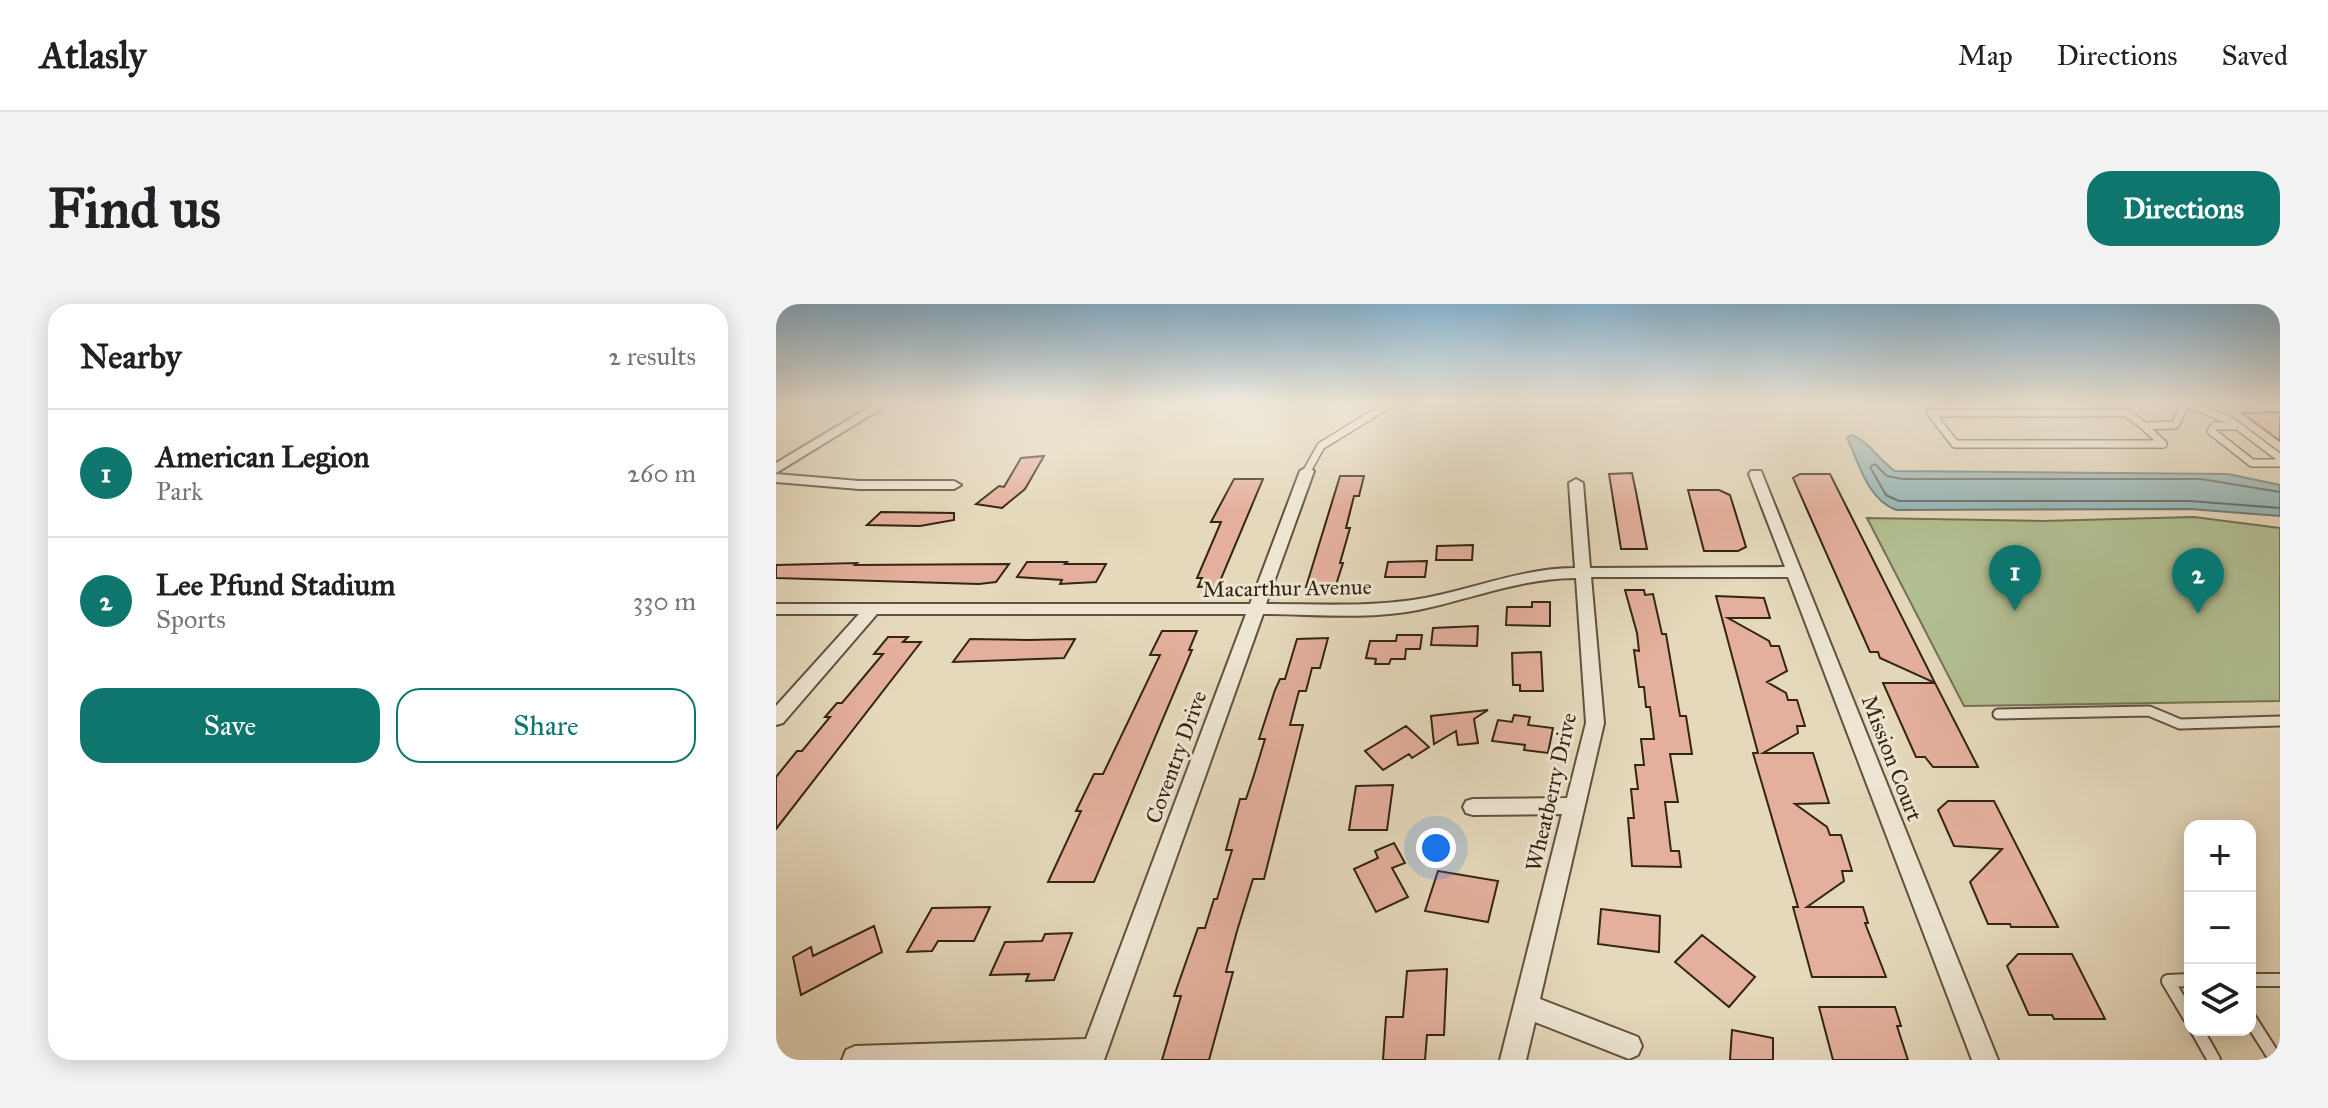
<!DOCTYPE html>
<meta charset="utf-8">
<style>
:root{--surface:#fff;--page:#f2f2f2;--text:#202124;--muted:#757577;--line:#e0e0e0;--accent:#0f766e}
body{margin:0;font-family:"IM FELL Great Primer",serif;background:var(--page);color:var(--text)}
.controls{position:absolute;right:24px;bottom:24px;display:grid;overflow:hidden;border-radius:16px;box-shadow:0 4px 20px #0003}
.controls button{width:72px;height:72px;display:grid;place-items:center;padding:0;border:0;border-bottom:2px solid var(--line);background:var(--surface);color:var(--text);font:40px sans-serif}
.you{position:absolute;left:660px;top:544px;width:28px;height:28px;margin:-20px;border:6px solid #fff;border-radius:50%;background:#1a73e8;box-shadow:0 0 0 12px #1a73e833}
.badge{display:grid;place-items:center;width:52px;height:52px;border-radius:50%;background:var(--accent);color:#fff;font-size:26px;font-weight:700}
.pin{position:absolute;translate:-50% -66px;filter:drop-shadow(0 2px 4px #0008)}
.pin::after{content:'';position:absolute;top:42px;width:28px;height:24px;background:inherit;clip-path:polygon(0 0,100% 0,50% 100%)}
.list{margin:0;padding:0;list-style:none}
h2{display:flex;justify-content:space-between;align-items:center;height:104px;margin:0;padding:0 32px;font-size:34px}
h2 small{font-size:26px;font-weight:400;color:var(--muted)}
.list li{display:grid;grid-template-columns:52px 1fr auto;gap:24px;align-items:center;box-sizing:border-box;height:128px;padding:0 32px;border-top:2px solid var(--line)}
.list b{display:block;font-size:30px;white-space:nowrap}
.list p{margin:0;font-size:26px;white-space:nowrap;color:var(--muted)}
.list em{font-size:26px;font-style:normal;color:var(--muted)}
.actions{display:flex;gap:16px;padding:24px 32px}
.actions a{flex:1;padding:18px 0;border:2px solid var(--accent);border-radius:24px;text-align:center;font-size:28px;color:var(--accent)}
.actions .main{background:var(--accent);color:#fff}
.icon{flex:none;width:44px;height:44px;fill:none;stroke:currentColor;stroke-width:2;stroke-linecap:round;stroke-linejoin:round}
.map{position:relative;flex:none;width:1504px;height:756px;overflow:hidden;border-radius:24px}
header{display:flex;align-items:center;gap:48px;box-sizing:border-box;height:112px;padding:0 40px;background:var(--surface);border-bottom:2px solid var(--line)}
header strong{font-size:38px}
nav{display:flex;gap:44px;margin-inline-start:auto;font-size:28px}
.intro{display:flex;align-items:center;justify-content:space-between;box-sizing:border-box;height:192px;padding:0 48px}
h1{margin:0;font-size:56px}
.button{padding:20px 36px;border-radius:24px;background:var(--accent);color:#fff;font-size:28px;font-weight:700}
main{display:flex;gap:48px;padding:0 48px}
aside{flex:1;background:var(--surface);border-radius:24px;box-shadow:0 4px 20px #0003}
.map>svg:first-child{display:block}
.green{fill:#b2bf92;stroke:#737253;stroke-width:2}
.water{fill:#99b8b9;stroke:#717d77;stroke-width:2}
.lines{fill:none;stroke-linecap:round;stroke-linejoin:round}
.shore{stroke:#666e66;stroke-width:2}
.building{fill:#e4b09d;stroke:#342514;stroke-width:2}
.service-far2-casing{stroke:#60523e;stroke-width:10}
.service-far1-casing{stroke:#60523e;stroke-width:13}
.service-casing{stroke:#60523e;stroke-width:16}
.minor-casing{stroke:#60523e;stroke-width:4}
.service-far2{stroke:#eee6d3;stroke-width:7}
.service-far1{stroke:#eee6d3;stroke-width:9}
.service{stroke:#eee6d3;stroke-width:12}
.minor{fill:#eee6d3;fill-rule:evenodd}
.labels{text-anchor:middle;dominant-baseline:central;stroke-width:6;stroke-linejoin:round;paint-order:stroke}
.street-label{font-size:22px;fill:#342514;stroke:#eee6d3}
</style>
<header>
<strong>Atlasly</strong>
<nav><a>Map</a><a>Directions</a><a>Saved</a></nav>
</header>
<div class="intro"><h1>Find us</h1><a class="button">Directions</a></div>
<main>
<aside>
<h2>Nearby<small>2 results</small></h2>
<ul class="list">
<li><span class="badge">1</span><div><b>American Legion</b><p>Park</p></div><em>260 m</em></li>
<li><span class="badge">2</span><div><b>Lee Pfund Stadium</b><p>Sports</p></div><em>330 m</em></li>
</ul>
<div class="actions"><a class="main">Save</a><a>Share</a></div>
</aside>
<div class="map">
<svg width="1504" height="756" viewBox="0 0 1504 756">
<rect width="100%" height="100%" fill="#e5d8bb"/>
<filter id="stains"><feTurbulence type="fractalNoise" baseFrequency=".0025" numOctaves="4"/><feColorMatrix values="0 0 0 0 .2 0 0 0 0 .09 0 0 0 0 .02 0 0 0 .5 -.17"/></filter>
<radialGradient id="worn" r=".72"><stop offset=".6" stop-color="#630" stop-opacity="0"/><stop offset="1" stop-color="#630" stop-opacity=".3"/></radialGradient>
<path class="green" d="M1418,213L1504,224V397L1188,402L1091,214L1266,217Z"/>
<path class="water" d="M1076,131C1092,137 1105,158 1119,167L1452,170L1504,181V212L1414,205L1121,206C1092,197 1083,159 1071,134Z"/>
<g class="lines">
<path class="shore" d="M1504,188L1425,175H1126L1111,172L1099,160L1094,163L1110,191L1123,197H1414L1504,204"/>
</g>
<path class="building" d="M1504,108V137L1466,109Z
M268,152L249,185L226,204L200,200L223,182L228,183L245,154Z
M856,169L860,188L871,245H845L833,170Z
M1024,170H1054L1159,379L1104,354L1102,348H1094L1017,174Z
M564,172H588L583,192H578L570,224H574L564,259H567L559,284L530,283Z
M458,175H487L442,282L422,283L426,274H421L445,218H435Z
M912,186H943L954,191L970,243L962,247H928Z
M105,208L178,209V216L144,222L91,221Z
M697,241L696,256H660L661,242Z
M651,257L649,273H609L612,258Z
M251,258H291L289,260H330L320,278L284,280L286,276L241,273Z
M81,259L79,261L233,260L220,278L203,280L0,274V261Z
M849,286H868L869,291L877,290L886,330H890L904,412H910L916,450H894L902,498H889L895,547H903L905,563L856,562L852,514H858L855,485H862L859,461H868L865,435H878L874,403H870L868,383H863L858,346L863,347L861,329Z
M940,292L988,294L994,314H952L993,337L995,342H1003L1011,367L991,378L1010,389L1012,396H1021L1029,422H1021L1022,429L987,449H1037L1053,499L1019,500L1051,523L1054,531H1065L1076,567H1066L1068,577L1031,603H1087L1092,619H1089L1110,673H1036L1017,603H1022L977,449H982Z
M756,298H774V322L730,321L731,303H756Z
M702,322L701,342L655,341L657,324Z
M386,327H421L413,346H416L318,578H272L305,507H300L318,470H327L384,351H374Z
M621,331H646L644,345H630L629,355H615L613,360H599L600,355L590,354L594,337H620Z
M112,333H132L127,338H145L0,525V473L21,447H26L54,413H49L61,399H66L107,350H98Z
M552,334L544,364H536L530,387H523L514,421H527L488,575H477L461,627L450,668H457L433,756H386L405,692H398L422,624H429L438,595H441L456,546H450L464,495H470L478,471L489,435H483L499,386L504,375H509L521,335Z
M194,335L251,336L299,335L288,354L177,358Z
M765,348L767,387H744V381H737L736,349Z
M1107,379H1159L1202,463H1157L1149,453H1140Z
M712,406L698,415L702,439L682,441L680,427L658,440L655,412Z
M738,411L754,413L752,421L777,424L772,449L748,446L749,441L716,437L722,416L736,418Z
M630,422L653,443L636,454L633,450L607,466L589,447Z
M617,481L611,526H573L580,482Z
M1172,497H1218L1282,623H1235L1234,620H1212L1194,578L1226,545L1178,542L1162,506Z
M618,539L629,559L616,564L632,593L600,608L578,565L602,554L599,547Z
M662,567L722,577L712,618L649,607Z
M214,603L198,637H162L156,647L131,648L156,604Z
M825,605L884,612L883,648L822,640Z
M98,622L106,648L25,691L17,653L35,643L37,652Z
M296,629L278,676L250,677L253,670L214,671L229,638L266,637L269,630Z
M926,631L979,673L953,703L899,658Z
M1242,650H1296L1329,715H1278L1276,711H1253L1231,662Z
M671,665L668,731H651L649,756H607L610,713H627L631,667Z
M1043,703H1119L1125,722H1121L1132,756H1057Z
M956,726L997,734V756H954Z"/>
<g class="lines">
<g class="service-far2-casing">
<path id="service-far2" d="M1411,99L1455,117L1504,154
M1368,122L1351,109H1155L1179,140H1387
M1461,122H1439L1435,127L1476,159H1504
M1387,140L1368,122L1399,121L1410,99
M531,167L545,142L615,99"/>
</g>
<g class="service-far1-casing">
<path id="service-far1" d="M1222,410L1373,407L1404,420L1504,417"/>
</g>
<g class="service-casing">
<path id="service" d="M1414,676L1392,677L1414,714
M1474,676H1504
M1474,715L1500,756
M1421,726L1438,756"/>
</g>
<g class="minor-casing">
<path id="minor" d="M100,99H114L0,169V159Z
M531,163L538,167L490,300C539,300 589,303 637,296C692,288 743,264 799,264L793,179L800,175L807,179L814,264L1009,263L973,170L975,167H985L1222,756H1196L1012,273H815L828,419L764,695L862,733L866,742L862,751L853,755L759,718L750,756H724L786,510L697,511L690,509L687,503L690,497L697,495L791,494L810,419L800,274C745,274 695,295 642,306C592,316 537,310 487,310L328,756H66L70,746L79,742L310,735L470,310H101L7,419L0,421V402L83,310H0V300H474L524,167Z
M0,170L83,177H178L185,181L178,185H83L0,178Z"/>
</g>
<use href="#service-far2" class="service-far2"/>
<use href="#service-far1" class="service-far1"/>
<use href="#service" class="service"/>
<use href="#minor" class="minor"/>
</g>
<linearGradient id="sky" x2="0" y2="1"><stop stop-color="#88b6d5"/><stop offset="0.48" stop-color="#f3ede0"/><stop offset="1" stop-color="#f3ede0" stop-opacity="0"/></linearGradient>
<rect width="1504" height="205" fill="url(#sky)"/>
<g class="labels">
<g class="street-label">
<text transform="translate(511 284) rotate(-1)">Macarthur Avenue</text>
<text transform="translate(400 453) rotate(-70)">Coventry Drive</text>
<text transform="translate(1116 454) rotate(69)">Mission Court</text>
<text transform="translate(775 488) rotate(-77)">Wheatberry Drive</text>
</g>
</g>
<rect width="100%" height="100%" filter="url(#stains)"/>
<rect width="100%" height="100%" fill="url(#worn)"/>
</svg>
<div class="controls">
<button>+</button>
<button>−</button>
<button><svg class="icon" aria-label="layers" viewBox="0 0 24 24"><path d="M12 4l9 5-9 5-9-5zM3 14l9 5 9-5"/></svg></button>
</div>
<div class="you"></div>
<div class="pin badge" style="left:1239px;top:307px">1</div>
<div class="pin badge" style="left:1422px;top:310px">2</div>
</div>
</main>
